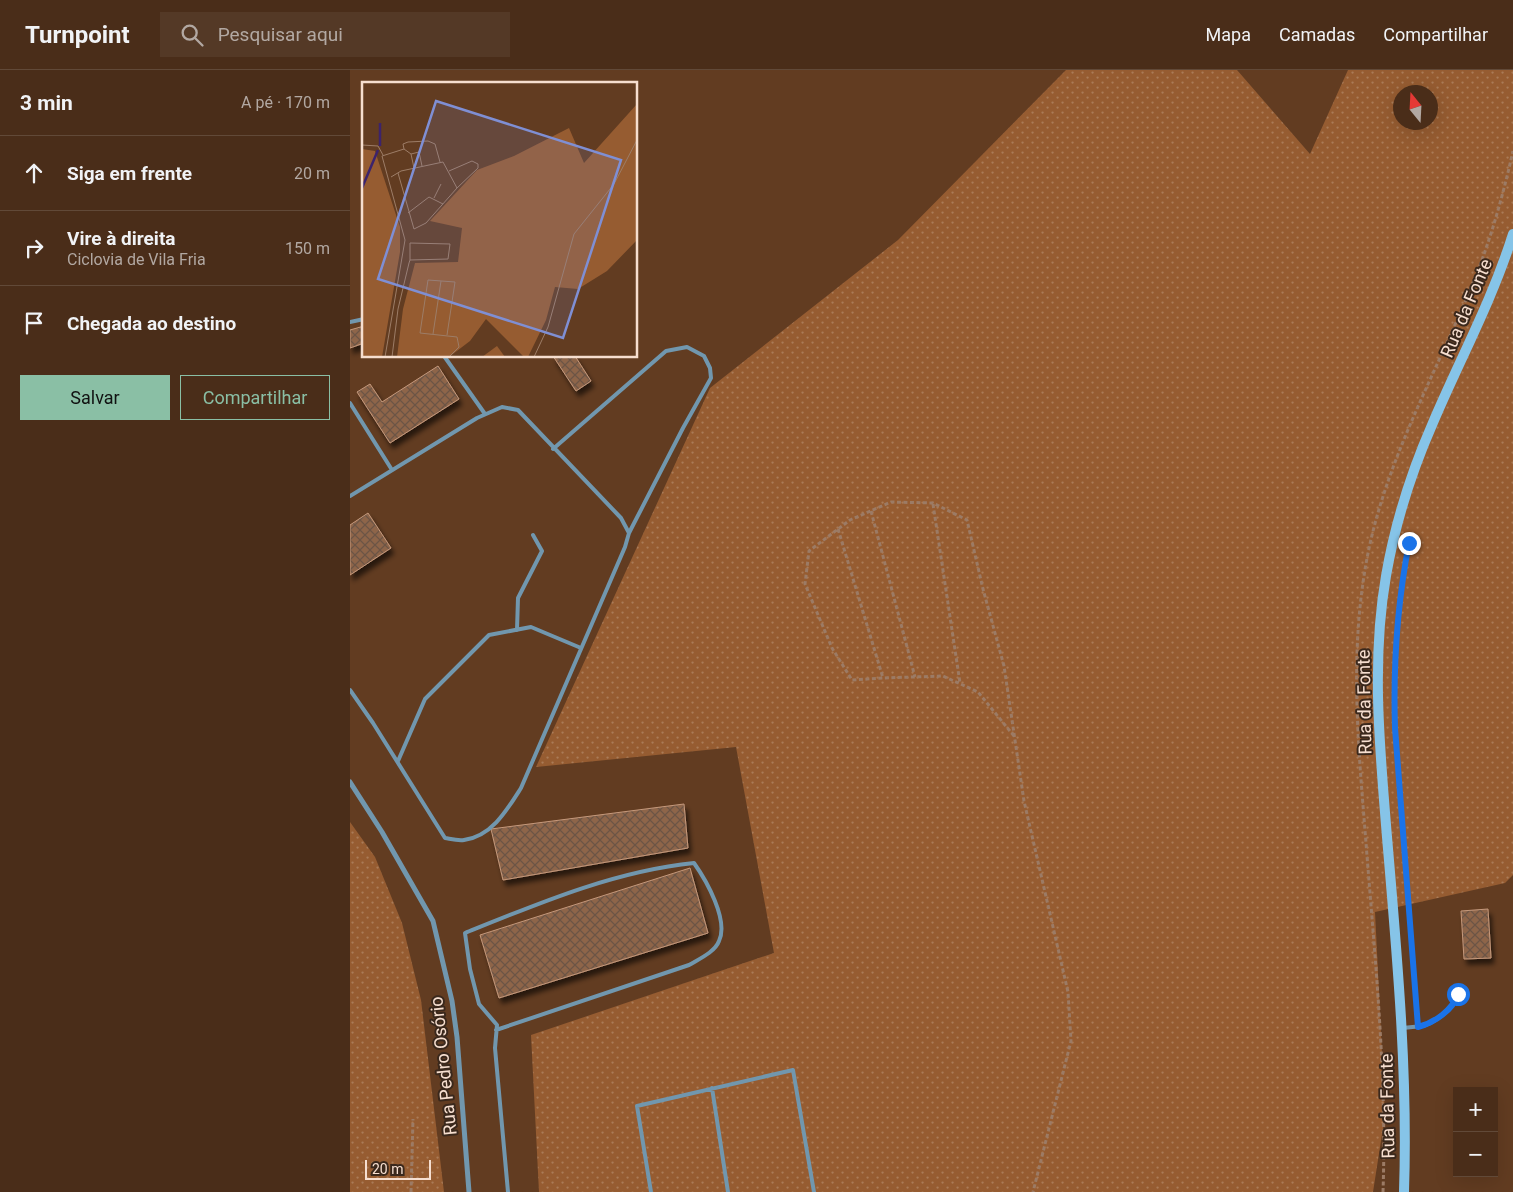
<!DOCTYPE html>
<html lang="pt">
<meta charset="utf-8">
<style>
:root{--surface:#4a2d19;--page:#543926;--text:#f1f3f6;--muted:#b2a8a2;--line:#614938;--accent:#8abfa5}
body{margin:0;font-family:Roboto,sans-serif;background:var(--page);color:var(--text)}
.controls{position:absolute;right:15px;bottom:15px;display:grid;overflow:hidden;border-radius:0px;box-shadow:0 5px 20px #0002}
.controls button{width:45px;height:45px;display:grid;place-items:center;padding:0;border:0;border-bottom:1px solid var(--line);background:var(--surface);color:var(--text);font:25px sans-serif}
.compass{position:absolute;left:1043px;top:15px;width:45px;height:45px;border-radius:50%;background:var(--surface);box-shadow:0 5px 20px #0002;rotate:342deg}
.scale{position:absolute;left:15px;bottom:12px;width:66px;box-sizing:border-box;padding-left:5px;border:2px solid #f6decf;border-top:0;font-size:14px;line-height:18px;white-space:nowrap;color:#f6decf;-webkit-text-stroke:4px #3a281c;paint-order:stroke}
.stop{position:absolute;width:15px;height:15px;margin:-11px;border:4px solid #1a73e8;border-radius:50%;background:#fff}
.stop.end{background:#1a73e8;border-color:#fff;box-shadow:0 1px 5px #0008}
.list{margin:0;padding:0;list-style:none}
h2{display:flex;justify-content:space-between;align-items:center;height:65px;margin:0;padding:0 20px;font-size:21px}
h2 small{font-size:16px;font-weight:400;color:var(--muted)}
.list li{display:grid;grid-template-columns:32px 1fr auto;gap:15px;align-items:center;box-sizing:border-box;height:75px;padding:0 20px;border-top:1px solid var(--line)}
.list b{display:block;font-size:19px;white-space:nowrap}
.list p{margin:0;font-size:16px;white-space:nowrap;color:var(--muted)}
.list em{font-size:16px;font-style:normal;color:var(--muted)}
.actions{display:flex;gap:10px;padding:15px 20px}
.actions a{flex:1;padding:11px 0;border:1px solid var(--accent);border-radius:0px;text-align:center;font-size:18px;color:var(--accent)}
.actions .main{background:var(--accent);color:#111}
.icon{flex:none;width:28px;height:28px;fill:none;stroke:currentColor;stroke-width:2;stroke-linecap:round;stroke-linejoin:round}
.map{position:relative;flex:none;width:1163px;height:1122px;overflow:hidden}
header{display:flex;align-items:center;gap:30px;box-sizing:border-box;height:70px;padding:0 25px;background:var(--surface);border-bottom:1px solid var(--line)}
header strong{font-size:24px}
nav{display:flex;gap:28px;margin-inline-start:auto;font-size:18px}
.search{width:350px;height:45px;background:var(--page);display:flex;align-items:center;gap:12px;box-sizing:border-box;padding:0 18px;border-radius:0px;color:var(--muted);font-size:19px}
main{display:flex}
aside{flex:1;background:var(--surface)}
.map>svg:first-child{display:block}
.grass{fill:url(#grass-dots);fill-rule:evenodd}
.building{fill:url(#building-cross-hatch);stroke:#c5997c;filter:url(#shadow)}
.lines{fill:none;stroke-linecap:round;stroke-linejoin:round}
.path{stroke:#9c7b65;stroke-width:3;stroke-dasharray:4 2.5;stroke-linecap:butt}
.lane{stroke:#7197ae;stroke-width:4}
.street{stroke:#7197ae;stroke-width:5}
.secondary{stroke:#86c4e8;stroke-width:10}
.route{stroke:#1a73e8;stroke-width:6}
.labels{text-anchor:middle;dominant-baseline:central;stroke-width:4;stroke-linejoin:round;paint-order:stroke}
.street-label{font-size:18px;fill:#f6decf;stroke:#3a281c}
.inset-river{fill:none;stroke:#3c236c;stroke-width:2.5}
.inset-road{fill:none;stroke:#9d7d67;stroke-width:1}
.view{fill:#7f8fd4;fill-opacity:0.15;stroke:#7f8fd4;stroke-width:2.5}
.inset-edge{fill:none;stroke:#f6decf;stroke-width:2.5}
</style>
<header>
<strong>Turnpoint</strong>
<div class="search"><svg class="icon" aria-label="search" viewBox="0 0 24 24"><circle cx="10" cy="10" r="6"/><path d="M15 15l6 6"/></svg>Pesquisar aqui</div>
<nav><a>Mapa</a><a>Camadas</a><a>Compartilhar</a></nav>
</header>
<main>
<aside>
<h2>3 min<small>A pé · 170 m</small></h2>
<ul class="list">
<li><svg class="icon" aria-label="ahead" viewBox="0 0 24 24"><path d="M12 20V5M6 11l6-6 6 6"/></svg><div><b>Siga em frente</b></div><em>20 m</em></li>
<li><svg class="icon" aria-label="right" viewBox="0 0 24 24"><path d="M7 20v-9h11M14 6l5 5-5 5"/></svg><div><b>Vire à direita</b><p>Ciclovia de Vila Fria</p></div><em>150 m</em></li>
<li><svg class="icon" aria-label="arrive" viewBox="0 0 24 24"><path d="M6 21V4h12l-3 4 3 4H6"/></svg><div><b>Chegada ao destino</b></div></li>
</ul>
<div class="actions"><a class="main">Salvar</a><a>Compartilhar</a></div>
</aside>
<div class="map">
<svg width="1163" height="1122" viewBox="0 0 1163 1122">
<defs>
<pattern id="grass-dots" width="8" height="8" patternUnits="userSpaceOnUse" patternTransform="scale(1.25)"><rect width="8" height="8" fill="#965c31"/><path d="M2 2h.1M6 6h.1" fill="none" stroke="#aa7b57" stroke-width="1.8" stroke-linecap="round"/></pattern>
<pattern id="building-cross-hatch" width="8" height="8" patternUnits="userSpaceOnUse" patternTransform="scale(1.25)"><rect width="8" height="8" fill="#8e654a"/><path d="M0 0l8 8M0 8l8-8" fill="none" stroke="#6c5444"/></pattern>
<filter id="shadow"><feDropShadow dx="3" dy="5.5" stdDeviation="2.5" flood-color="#0009"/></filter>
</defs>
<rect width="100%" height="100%" fill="#623c21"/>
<path class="grass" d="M716,0H887L960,84L998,0H1163V805L1155,813L1025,842L1035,1045L1023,1122H189L181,965L424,883L386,677L186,697L360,318L548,170ZM1050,22H1080V52H1050Z
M0,752L25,787L52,853L71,930L94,1122H0Z"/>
<path class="building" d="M14,256V273L0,278V260Z
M203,286H225L241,311L226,321Z
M88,296L109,329L40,373L7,322L20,314L32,332Z
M18,443L41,478L0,505V455Z
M334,734L338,778L153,810L141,759Z
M340,798L358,863L149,928L130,865Z
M1138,839L1141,888L1114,889L1111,841Z"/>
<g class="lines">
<path class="path" d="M583,434L610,613
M521,441L565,607
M488,459L533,608
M664,666L628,622L593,606L533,608L502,610L482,578L455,514L459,481L500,450L541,432L583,433L617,450L633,519L654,596L674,731L718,922L721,971L683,1122
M61,1122L63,1049
M1033,1122C1037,1006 1025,889 1016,773C1009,684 1000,595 1014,506C1029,405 1079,317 1118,225C1138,179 1152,130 1163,81"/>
<path class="lane" d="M0,252L14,249
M94,286L135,344
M0,333L42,400
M203,379L316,281L337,277L354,286L360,298L361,308L333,358L279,463
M0,426L127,348L152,337L168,340L271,448L279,463L275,477L171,718C157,740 142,766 114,770C108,771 101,769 95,768L23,653L0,620
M167,560L168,528L192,481L183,465
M48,691L75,629L139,565L181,557L231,578
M1052,958C1060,957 1068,957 1076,955C1091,949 1107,934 1108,918
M146,960L339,895C349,889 365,882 369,871C379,850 356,810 344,793C265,801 189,833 115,863L120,899L129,934L147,955L145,978L158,1122
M362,1018L378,1122
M301,1122L287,1036L443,1000L464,1122"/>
<path class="street" d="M0,712L32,762L83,851L102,931L107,967L119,1122"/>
<path class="secondary" d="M1054,1122C1058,1003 1047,885 1037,767C1030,680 1021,592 1036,506C1045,454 1061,403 1082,355C1109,291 1142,231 1163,164"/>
</g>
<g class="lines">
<path class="route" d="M1059,473C1047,535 1043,595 1045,658L1068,957C1084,953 1103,940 1108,924"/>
</g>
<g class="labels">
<g class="street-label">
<text transform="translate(1116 238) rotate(-67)">Rua da Fonte</text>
<text transform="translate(1014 632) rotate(-91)">Rua da Fonte</text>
<text transform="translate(93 996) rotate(-96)">Rua Pedro Osório</text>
<text transform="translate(1037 1036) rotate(-91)">Rua da Fonte</text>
</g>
</g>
<g transform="translate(12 12)">
<rect width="275" height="275" fill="#623c21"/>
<path d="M275,22V158L245,189L216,207L193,205L184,238L166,275H162L124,237L108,259L87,275H35L41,227L53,181L96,180L100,146L68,139L115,88L152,74L207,46L222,81ZM0,67L13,69L38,145V170L20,275H0Z" fill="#965c31"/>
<path d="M135,264L143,275H120Z" fill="#965c31"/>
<path class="inset-river" d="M18,41V64M0,106L16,68"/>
<path class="inset-road" d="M0,63L16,64L21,73M42,67L41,62L46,60L66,59L73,62L78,80M52,86L49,72L57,70L60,84M87,89L110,79L116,82V86L95,106M29,95L39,89L81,80L95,106L64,141L52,147L36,91M72,116L79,102M46,131L67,115L81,122M71,252L79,199M85,253L93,200L66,198L58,251L95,255L97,265L87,275M23,275L43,158L20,74L42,67L49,72M30,275L36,227L47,181L48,178V161L88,162L86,177L48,178M172,275L186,245L212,152L252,102L275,58"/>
<path class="view" d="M74,19L259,78L201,256L16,197Z"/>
<rect width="275" height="275" class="inset-edge"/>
</g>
</svg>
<div class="controls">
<button>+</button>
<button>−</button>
</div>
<svg class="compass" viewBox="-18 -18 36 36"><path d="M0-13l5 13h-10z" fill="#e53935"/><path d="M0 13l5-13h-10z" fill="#b2a8a2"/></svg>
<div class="scale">20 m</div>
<div class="stop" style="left:1108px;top:924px"></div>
<div class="stop end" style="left:1059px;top:473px"></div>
</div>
</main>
